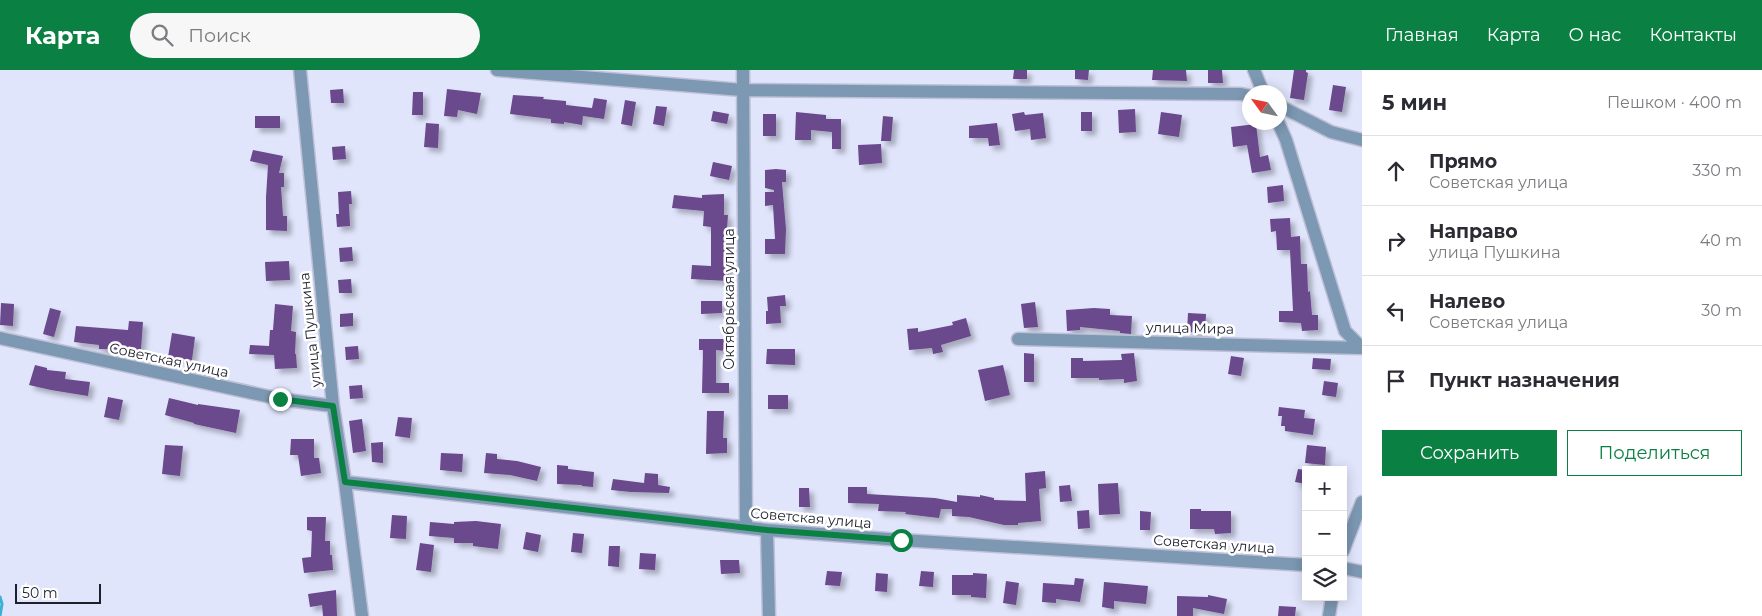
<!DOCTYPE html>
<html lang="ru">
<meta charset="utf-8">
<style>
:root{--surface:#fff;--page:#f7f7f7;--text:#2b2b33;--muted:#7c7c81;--line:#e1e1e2;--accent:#0b8043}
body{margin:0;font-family:Montserrat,sans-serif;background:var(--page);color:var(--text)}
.controls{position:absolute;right:15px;bottom:15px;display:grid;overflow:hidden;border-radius:0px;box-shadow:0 2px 12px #0003}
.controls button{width:45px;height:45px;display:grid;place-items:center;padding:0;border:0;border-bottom:1px solid var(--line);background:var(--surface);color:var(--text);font:25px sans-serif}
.compass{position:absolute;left:1242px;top:15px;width:45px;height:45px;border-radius:50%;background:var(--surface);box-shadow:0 2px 12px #0003;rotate:303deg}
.scale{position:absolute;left:15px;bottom:12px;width:86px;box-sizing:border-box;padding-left:5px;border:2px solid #1d1f29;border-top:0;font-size:14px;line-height:18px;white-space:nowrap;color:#1d1f29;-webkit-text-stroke:4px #fff;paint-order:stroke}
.stop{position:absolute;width:15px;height:15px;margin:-11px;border:4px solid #0b8043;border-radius:50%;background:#fff}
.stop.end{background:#0b8043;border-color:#fff;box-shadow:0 1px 5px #0008}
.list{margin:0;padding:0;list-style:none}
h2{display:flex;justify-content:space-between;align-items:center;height:65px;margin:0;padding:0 20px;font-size:21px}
h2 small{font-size:16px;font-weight:400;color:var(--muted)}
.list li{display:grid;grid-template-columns:32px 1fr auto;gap:15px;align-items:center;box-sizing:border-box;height:70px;padding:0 20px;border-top:1px solid var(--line)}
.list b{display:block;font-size:19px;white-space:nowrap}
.list p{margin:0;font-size:16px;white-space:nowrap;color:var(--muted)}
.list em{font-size:16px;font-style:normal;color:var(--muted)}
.actions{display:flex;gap:10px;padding:15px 20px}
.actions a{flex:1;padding:11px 0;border:1px solid var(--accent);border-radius:0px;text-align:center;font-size:18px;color:var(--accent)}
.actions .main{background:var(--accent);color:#fff}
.icon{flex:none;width:28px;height:28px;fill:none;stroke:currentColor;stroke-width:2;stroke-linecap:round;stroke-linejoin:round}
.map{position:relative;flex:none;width:1362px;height:546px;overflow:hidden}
header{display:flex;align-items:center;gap:30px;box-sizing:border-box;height:70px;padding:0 25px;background:var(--accent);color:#fff}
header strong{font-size:24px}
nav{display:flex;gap:28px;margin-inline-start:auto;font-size:18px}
.search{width:350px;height:45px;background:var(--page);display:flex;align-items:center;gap:12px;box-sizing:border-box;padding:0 18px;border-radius:28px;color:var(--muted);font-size:19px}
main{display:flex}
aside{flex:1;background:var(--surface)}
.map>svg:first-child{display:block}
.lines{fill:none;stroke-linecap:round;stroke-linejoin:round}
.stream{stroke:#3ab1d2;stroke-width:3}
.building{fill:#6b488c;filter:url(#shadow)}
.minor-casing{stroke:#bec1d6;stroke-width:15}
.minor{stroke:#7d98b3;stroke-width:12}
.route{stroke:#0b8043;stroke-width:6}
.labels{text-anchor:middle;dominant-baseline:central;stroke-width:5;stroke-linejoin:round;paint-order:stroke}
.street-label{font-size:14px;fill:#1d1f29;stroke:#fff}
</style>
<header>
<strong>Карта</strong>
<div class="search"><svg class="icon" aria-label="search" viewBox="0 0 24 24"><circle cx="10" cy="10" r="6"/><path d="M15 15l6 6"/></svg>Поиск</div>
<nav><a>Главная</a><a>Карта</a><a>О нас</a><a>Контакты</a></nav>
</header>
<main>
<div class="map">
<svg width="1362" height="546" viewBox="0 0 1362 546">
<defs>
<filter id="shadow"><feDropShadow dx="4.5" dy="4.5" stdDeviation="2.5" flood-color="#0004"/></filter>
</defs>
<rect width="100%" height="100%" fill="#e1e5fc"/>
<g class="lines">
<path class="stream" d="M0,527L2,534L0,546"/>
</g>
<path class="building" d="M1014,0H1027V9H1013Z
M1075,0H1089L1088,10L1075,9Z
M1153,0H1186L1187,11L1152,10Z
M1208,0H1222L1223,13H1208Z
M1294,0H1306V2L1308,3L1304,30L1290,28Z
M1333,15L1346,17L1342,42L1329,40Z
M343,19L344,33H331L330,20Z
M447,19L481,23L477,44L458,40L457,47L444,46Z
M413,22H423V45H412Z
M513,25L544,27L543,29L566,31V35L592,38L594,28L607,30L604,49L583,46L582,55L564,52V54L551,53V49L510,44Z
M625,30L636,32L632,56L621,54Z
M656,36L667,37L664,56L653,54Z
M1135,39L1136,62L1119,63L1118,40Z
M713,41L729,44L727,54L711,51Z
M796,42L826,45V49H841V79H832V62L811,60V70H795Z
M1024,42L1025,45L1043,43L1046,68L1031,70L1030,59L1015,61L1012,44Z
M1081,42H1092V61H1081Z
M1161,42L1182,45L1179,67L1158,64Z
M763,44H776V66H763Z
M255,46H280V58H255Z
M883,46L893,47L891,71H881Z
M426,53L439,54L438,78L424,77Z
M997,53L1000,75L989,76L988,68H969V56Z
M1256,54L1260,87L1268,85L1271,100L1252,103L1247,75L1233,77L1231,57Z
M881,74L882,93L859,95L858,75Z
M345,76L346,89L333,90L332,77Z
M253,80L283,86L279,103H284V117H281L283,146H287V161L266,160V127L268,95L250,91Z
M713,92L732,96L729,110L710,106Z
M776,99L786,100V112H782L786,159L785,184H765V169H775L773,135L765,136V122H774V120L765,118V100Z
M1283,115L1284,131L1268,133L1267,117Z
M351,121L352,134H349L350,156L337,157L336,144H339L338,122Z
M724,124V145H728L726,173H727L729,198L728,211L691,209L692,195L711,196V157L703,156L704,141L672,138L674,125L702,128V125Z
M1290,148L1291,167L1300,166L1301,194H1307L1308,222L1310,221L1312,245H1318V260L1302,261L1301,253L1279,252V241H1293L1290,180H1277L1276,161L1271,162L1270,149Z
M352,177L353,191L340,192L339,178Z
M289,191L290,210L266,211L265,192Z
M351,209L352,223H339L338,210Z
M785,225L786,236H780L781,253L766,254V241H768L767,227Z
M701,231H722V243L701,244Z
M1035,232L1038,257L1024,258L1021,234Z
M1,233L14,234L13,256L0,255Z
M275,234L293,236L291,261L296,262L295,284H296L297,298L275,299L274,285L249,284L250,275L269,276L270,260H273Z
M50,238L61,241L54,267L43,264Z
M1094,238L1110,239V245L1132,246L1131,264L1120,263V261L1080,257V260L1067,261L1066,240Z
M353,243V256L340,257V244Z
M1188,243L1206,244L1205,263L1187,262Z
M966,248L971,266L941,275L943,282L933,284L932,278L909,280L907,259L918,258V262L953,255L952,252Z
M129,251L143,252L141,280L99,279V275L74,272L76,256L128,260Z
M172,263L195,267L192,290L168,287Z
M699,269H726L725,281L716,280V313H729V323H702L703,280H699Z
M358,276L359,289L346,290L345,277Z
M767,279H795V295L766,294Z
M1024,283L1034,284V312H1024Z
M1134,283L1137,311L1124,313V309L1099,310V308H1071V288H1083V291L1122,290L1121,284Z
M1231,286L1244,288L1241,306L1228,304Z
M1313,288L1331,289L1330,300L1312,299Z
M35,295L47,298V300L66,302L65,309L90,312L88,326L51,320L29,315Z
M1003,295L1010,325L985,331L978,300Z
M1324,311L1338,313L1336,327L1322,325Z
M362,315L363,328L350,329L349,316Z
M768,325H788V339H768Z
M108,327L123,330L119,350L104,347Z
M169,328L198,335V334L240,340L236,363L194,354V353L165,345Z
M1279,337L1305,340L1304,348L1315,349L1313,365L1285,361V356H1281L1282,346H1278Z
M707,341H724L723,368H727V383L706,384Z
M398,347L412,348L410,368L395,366Z
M362,349L366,381L353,383L349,351Z
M291,369H314V388H319L321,403L301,406L298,385H290Z
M383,372V393L372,392L371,373Z
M165,375L183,376L180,406L162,404Z
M1307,375L1326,377L1325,395L1305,393Z
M441,383L463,384L462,402L440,400Z
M486,383L497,384V389L517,391L541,397L537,411L510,405L484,403Z
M557,395L568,396V399L594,402L593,417L582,416V415L557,414Z
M1298,399L1306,400V414L1295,412Z
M1045,401L1046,418L1039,419L1041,451L1018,453V455H1004L969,447L952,446V439H941L939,448L905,444L906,442L878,441L879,434L848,433V417H867V424L935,428L957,432V425L980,427V425L994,428V430L1026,431L1025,403Z
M645,403L658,404V415L670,417L669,423L631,422L611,420L613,409L644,413Z
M1118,413L1120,444L1099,445L1098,414Z
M1070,415L1072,431L1060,432L1059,416Z
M799,418H809L810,437H799Z
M1190,439H1201V441H1231V463L1215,464L1214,459H1190Z
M1089,440L1090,458L1078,459L1077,441Z
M1140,441L1151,442L1150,460H1140Z
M392,445L407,446L406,469L390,468Z
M307,447H326L325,471H330V485H332L333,500L304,503L302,488L311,487L312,461L307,460Z
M476,451L501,454L498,479L473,476V473H454V468L429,466L430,452L454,454V452Z
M526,462L541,465L538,482L523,479Z
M573,463L584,464L582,483L571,482Z
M420,473L434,475L431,502L416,500Z
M609,476H620L619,497L608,496Z
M640,483L656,484L655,500L639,499Z
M720,490H739L740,503L721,504Z
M827,501L842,502L840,516L825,515Z
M921,501L934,502L933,517L919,516Z
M876,503L888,504L887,522L875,521Z
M973,503L987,504L986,528L971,527V525H952V505H973Z
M1075,508L1084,509L1080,532L1056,529V533L1042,532L1043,513L1074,515Z
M1006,511L1019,513L1016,535L1003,533Z
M1104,512L1148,516L1146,534L1114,531V539L1102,537Z
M336,520L337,546H323L322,535L310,537L308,524Z
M1208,525L1227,529L1224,544L1193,538V546H1177V526L1208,527Z
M1279,536L1296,537L1295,546H1278Z"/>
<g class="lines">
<g class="minor-casing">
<path id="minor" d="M300,0L333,336L345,412L362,546
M497,0L742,20L1241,24L1250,26
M743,0L746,457
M1254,0L1263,22
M1280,36L1331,62L1362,70
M1278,52L1286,70L1345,261L1362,278
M0,268L280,329L333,336
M1018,269L1360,278
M345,412L767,460L901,470L1306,495
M767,460L769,546
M1343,481L1362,432
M1343,498L1362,502
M1329,546L1332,527"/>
</g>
<use href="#minor" class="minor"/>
</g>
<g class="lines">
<path class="route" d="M280,329L333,336L345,412L767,460L901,470"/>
</g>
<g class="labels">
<g class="street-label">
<text transform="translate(729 229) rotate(-90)">Октябрьская улица</text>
<text transform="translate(1190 258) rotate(1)">улица Мира</text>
<text transform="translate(310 260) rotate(-96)">улица Пушкина</text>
<text transform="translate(169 290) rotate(12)">Советская улица</text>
<text transform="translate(811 448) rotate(5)">Советская улица</text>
<text transform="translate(1214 474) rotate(4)">Советская улица</text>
</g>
</g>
</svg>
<div class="controls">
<button>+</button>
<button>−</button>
<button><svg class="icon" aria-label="layers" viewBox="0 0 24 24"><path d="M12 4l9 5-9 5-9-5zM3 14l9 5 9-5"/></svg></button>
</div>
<svg class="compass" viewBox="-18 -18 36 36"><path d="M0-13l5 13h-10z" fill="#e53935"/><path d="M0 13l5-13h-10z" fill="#7c7c81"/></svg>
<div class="scale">50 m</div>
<div class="stop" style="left:901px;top:470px"></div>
<div class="stop end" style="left:280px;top:329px"></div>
</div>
<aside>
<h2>5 мин<small>Пешком · 400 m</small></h2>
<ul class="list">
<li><svg class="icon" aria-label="ahead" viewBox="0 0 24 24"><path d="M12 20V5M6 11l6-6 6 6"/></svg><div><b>Прямо</b><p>Советская улица</p></div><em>330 m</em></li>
<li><svg class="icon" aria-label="right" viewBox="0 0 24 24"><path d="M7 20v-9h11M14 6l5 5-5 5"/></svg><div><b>Направо</b><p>улица Пушкина</p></div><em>40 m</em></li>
<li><svg class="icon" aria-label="left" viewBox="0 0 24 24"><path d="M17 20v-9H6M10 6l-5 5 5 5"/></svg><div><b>Налево</b><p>Советская улица</p></div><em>30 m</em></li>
<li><svg class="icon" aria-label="arrive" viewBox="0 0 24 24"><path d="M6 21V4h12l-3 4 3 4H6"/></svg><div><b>Пункт назначения</b></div></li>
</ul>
<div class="actions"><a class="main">Сохранить</a><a>Поделиться</a></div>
</aside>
</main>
